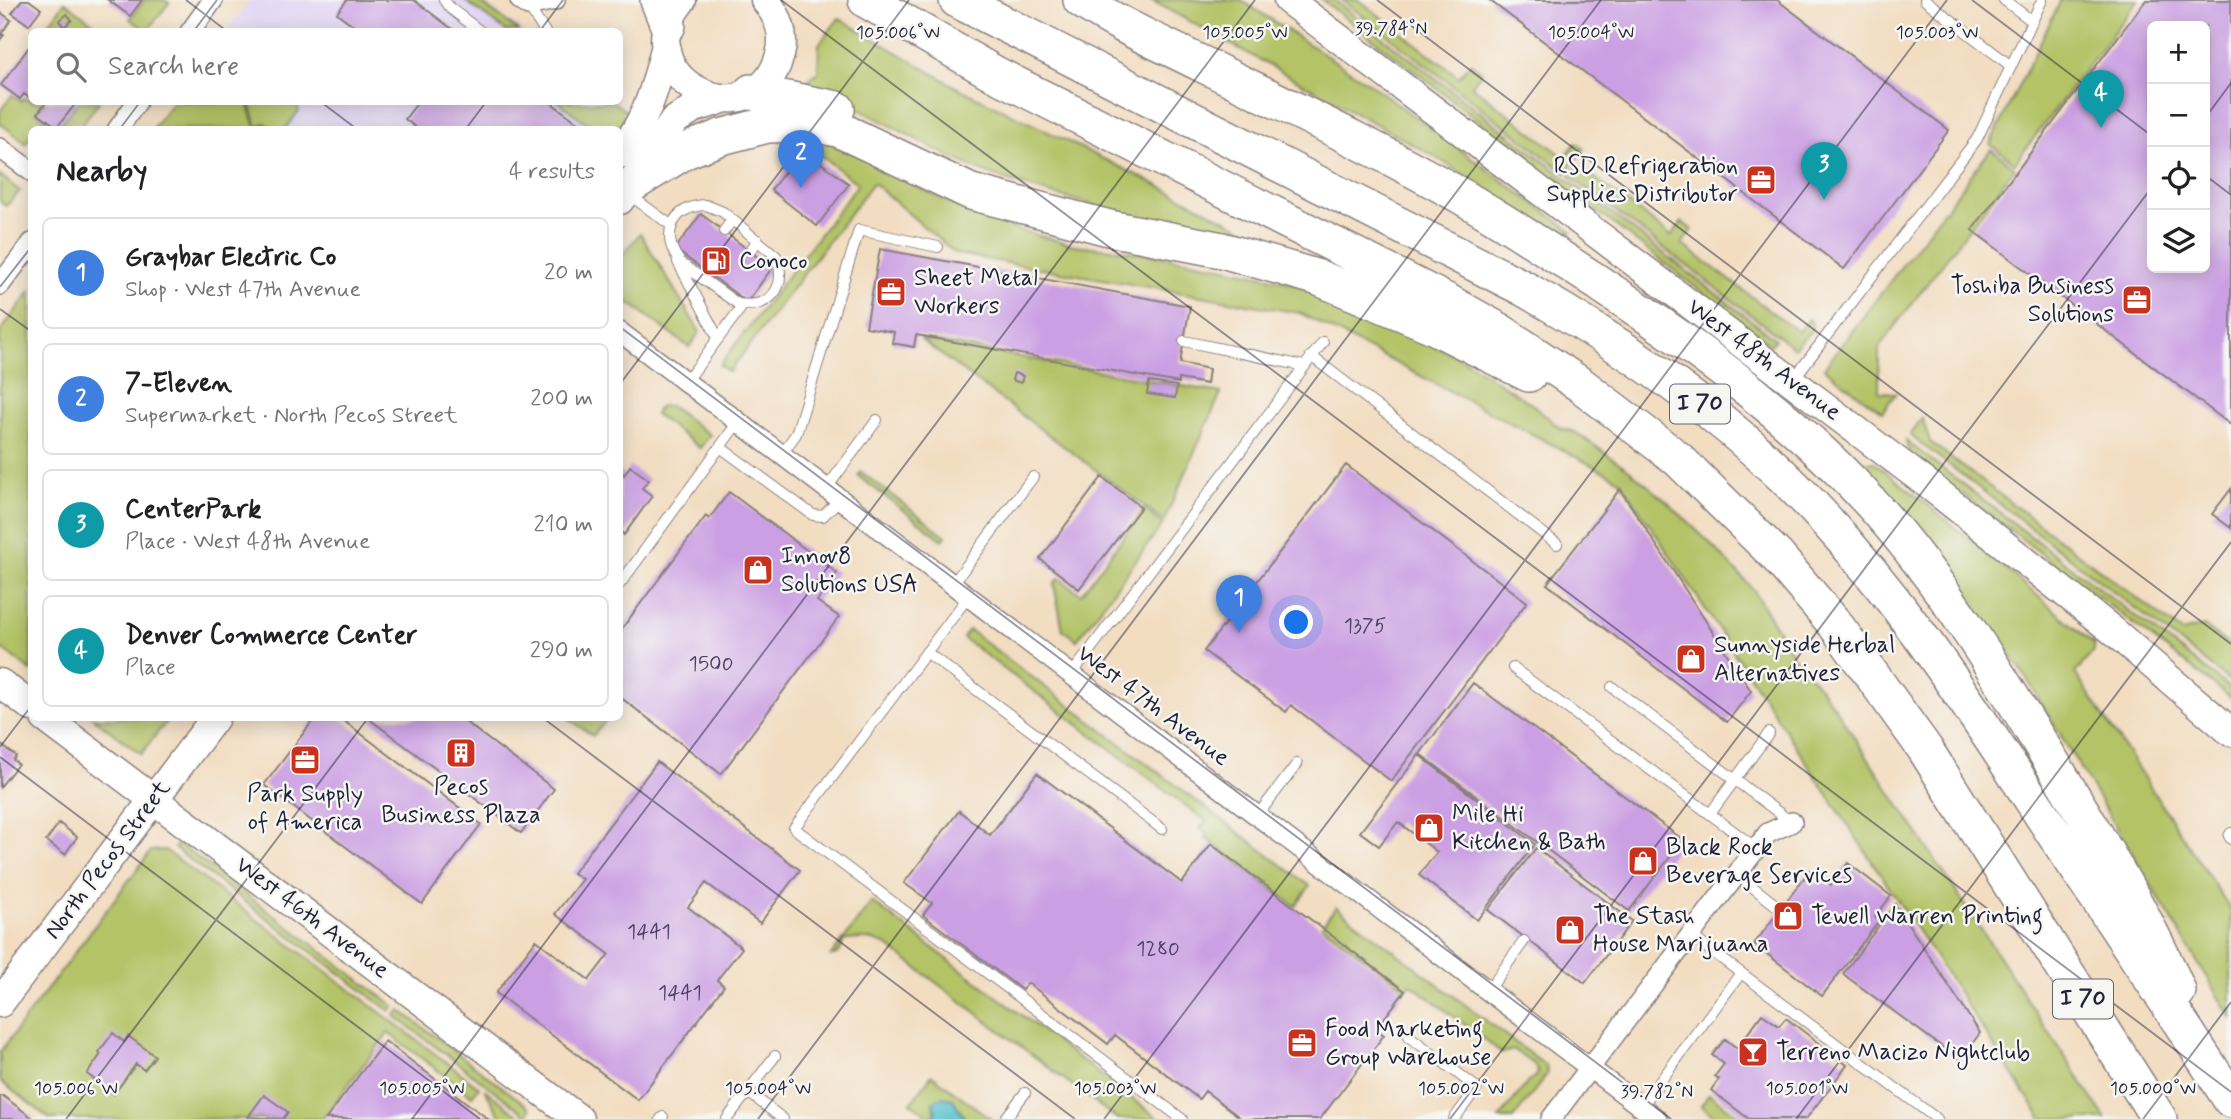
<!DOCTYPE html>
<meta charset="utf-8">
<style>
:root{--surface:#fff;--page:#f2f2f2;--text:#202124;--muted:#757577;--line:#e0e0e0;--accent:#c8321e}
body{margin:0;font-family:Mynerve,sans-serif;background:var(--page);color:var(--text)}
.controls{position:absolute;right:21px;top:21px;display:grid;overflow:hidden;border-radius:10px;box-shadow:0 4px 18px #0003}
.controls button{width:63px;height:63px;display:grid;place-items:center;padding:0;border:0;border-bottom:2px solid var(--line);background:var(--surface);color:var(--text);font:35px sans-serif}
.you{position:absolute;left:1297px;top:623px;width:24px;height:24px;margin:-18px;border:5px solid #fff;border-radius:50%;background:#1a73e8;box-shadow:0 0 0 10px #1a73e833}
.badge{display:grid;place-items:center;width:46px;height:46px;border-radius:50%;background:var(--accent);color:#fff;font-size:23px;font-weight:700}
.pin{position:absolute;translate:-50% -58px;filter:drop-shadow(0 2px 4px #0008)}
.pin::after{content:'';position:absolute;top:37px;width:24px;height:21px;background:inherit;clip-path:polygon(0 0,100% 0,50% 100%)}
.list{margin:0;padding:0;list-style:none}
h2{display:flex;justify-content:space-between;align-items:center;height:91px;margin:0;padding:0 28px;font-size:30px}
h2 small{font-size:23px;font-weight:400;color:var(--muted)}
.list li{display:grid;grid-template-columns:46px 1fr auto;gap:21px;align-items:center;box-sizing:border-box;height:112px;margin:0 14px 14px;padding:0 14px;border:2px solid var(--line);border-radius:10px}
.list b{display:block;font-size:26px;white-space:nowrap}
.list p{margin:0;font-size:23px;white-space:nowrap;color:var(--muted)}
.list em{font-size:23px;font-style:normal;color:var(--muted)}
.icon{flex:none;width:38px;height:38px;fill:none;stroke:currentColor;stroke-width:2;stroke-linecap:round;stroke-linejoin:round}
.map{position:relative;flex:none;width:2231px;height:1119px;overflow:hidden}
.search{position:absolute;background:var(--surface);box-shadow:0 4px 18px #0003;left:28px;top:28px;width:595px;height:77px;display:flex;align-items:center;gap:18px;box-sizing:border-box;padding:0 24px;border-radius:10px;color:var(--muted);font-size:26px}
.panel{position:absolute;background:var(--surface);box-shadow:0 4px 18px #0003;left:28px;top:126px;width:595px;height:595px;border-radius:10px}
.map>svg:first-child{display:block}
.built{fill:#e0d4f4}
.green{fill:#b3c366;stroke:#6a7250;stroke-width:2}
.water{fill:#51beca;stroke:#3a7082;stroke-width:2}
.building{fill:#ca9fe3;fill-rule:evenodd}
.lines{fill:none;stroke-linecap:round;stroke-linejoin:round}
.lane-casing{stroke:#8a807e;stroke-width:12}
.street-casing{stroke:#8a807e;stroke-width:22}
.secondary-casing{stroke:#8a807e;stroke-width:31}
.highway-casing{stroke:#8a807e;stroke-width:38}
.lane{stroke:#fff;stroke-width:10}
.street{stroke:#fff;stroke-width:19}
.secondary{stroke:#fff;stroke-width:28}
.highway{stroke:#fff;stroke-width:35}
.ticks{fill:none;stroke:#22223b;stroke-width:2;stroke-opacity:0.45}
.labels{text-anchor:middle;dominant-baseline:central;stroke-width:5;stroke-linejoin:round;paint-order:stroke}
.number-label{font-size:21px;fill:#4c4165}
.shield{fill:#f6f6f2;stroke:#626272;stroke-width:2}
.shield-label{font-size:23px;font-weight:bold;fill:#22223b}
.poi-label{font-size:24px;fill:#22223b;stroke:#f6f6f2;text-anchor:start}
.street-label{font-size:24px;fill:#22223b;stroke:#f6f6f2}
.ticks-label{font-size:18px;text-anchor:middle;fill:#22223b;stroke:#f6f6f2;stroke-width:5;stroke-linejoin:round;paint-order:stroke}
</style>
<div class="map">
<svg width="2231" height="1119" viewBox="0 0 2231 1119">
<rect width="100%" height="100%" fill="#f6f6f2"/>
<filter id="ink" filterUnits="userSpaceOnUse"><feTurbulence type="fractalNoise" baseFrequency=".0143" numOctaves="2"/><feDisplacementMap in="SourceGraphic" scale="14" xChannelSelector="R" yChannelSelector="G"/><feConvolveMatrix kernelMatrix="1 2 1 2 8 2 1 2 1" color-interpolation-filters="sRGB"/></filter>
<filter id="wash" filterUnits="userSpaceOnUse"><feTurbulence type="fractalNoise" baseFrequency=".00686" numOctaves="4" result="noise"/><feDisplacementMap in="SourceGraphic" scale="28" xChannelSelector="R" yChannelSelector="G"/><feGaussianBlur stdDeviation="1.57" result="paint"/><feColorMatrix in="noise" values="0 0 0 0 0 0 0 0 0 0 0 0 0 0 0 0 0 1.4 0 .05"/><feComposite in="paint" operator="in"/></filter>
<g filter="url(#wash)">
<rect width="100%" height="100%" fill="#f2ddc1"/>
<path class="built" d="M250,0H480L522,31L226,32Z
M173,102H615L632,115L620,131V130H152Z"/>
<path class="green" d="M144,0H165L169,3L147,31L130,19Z
M464,0H477L519,31H506Z
M1151,0H1241L1373,86L1572,231L1567,240L1434,156Z
M1322,0H1334L1775,339L1771,345Z
M1342,0H1359L1459,77L1470,63L1482,72L1472,86L1564,157L1576,143L1584,149L1566,173Z
M2061,0H2138L2015,163L1990,144Z
M65,2L104,31L43,32Z
M839,18L958,88L1155,184L1287,251C1193,227 1096,210 1003,179C938,157 877,113 811,87L809,79L818,72L819,44Z
M12,95L21,101L24,98L28,100L31,96L32,102H45L36,112L45,119L36,129L32,130L31,136L26,143L0,123V111Z
M78,102H99L78,129H57Z
M173,102H248L256,129L265,125L272,129H152Z
M250,102H296L299,111L285,129H275L265,123L257,127Z
M558,102H613L630,114L619,129H589L591,126Z
M816,137L879,164L920,188L963,209L1022,231L1074,245L1129,251L1197,262L1282,280L1318,291L1460,357L1533,405L1560,428L1575,432L1628,469L1666,501L1715,548L1753,589L1802,670L1814,680L1837,711L2106,1119H2042L1620,480L1300,313L956,254L873,183L729,372L720,365L858,184L808,146Z
M1991,149L2015,168L1879,347V392L1896,393L1882,412L1824,368Z
M1578,165L1671,236L1682,222L1692,230L1682,244L1798,332L1809,319L1811,321L1812,330L1794,348L1570,176Z
M0,175L20,191L6,206L0,201Z
M640,233L700,332L689,347L620,296V259Z
M31,290V671L0,647V332Z
M920,339L1221,393L1164,521Z
M660,406H670L710,435L700,448L655,414Z
M1922,418L1930,442L2182,632L2204,626L2231,647V682L1910,435Z
M1906,441L2231,689V698L1909,453Z
M1874,462L1984,550L2094,644V651L2075,673L2231,910V1018L2022,671L1906,515L1860,463Z
M861,472L946,536L943,540L858,476Z
M1144,509L1163,524L1077,640L1063,630L1054,584L1059,578L1081,594Z
M969,630L1310,886L1295,906L1205,838L1207,834L1200,829L1206,821L963,638Z
M93,718H169L141,754Z
M568,718H608L593,736Z
M178,843L394,1006L390,1011L174,848Z
M165,850L479,1087L472,1096L388,1033L322,1119H50L0,1081V1052L151,851Z
M872,902L1159,1119H1117L885,944C867,938 861,938 843,941C842,950 840,954 831,956Z
M1336,907L1546,1066L1547,1074L1513,1119H1499L1528,1082L1538,1074L1535,1065L1514,1050L1502,1053L1411,984L1406,989L1322,925Z
M400,1010L530,1108L528,1116L395,1016Z
M932,1075L991,1119H965C960,1108 953,1098 941,1097L933,1104L936,1113L932,1118L911,1103Z
M484,1089L520,1116L521,1119H502Z
M1709,1094L1743,1119H1718L1701,1106Z"/>
<path class="water" d="M941,1097L953,1099L965,1119H931L936,1113L933,1102Z"/>
<g id="blocks">
<path class="building" d="M22,0H29L41,9L29,25L12,13Z
M108,0H142L130,16Z
M347,0H414L456,32H362L337,13Z
M1489,0H1777L1949,130L1844,269Z
M2146,0H2231V425L1972,230ZM2152,26H2205V268H2152Z
M0,12L11,20L1,34L4,35L0,40Z
M67,14L72,20L64,27L59,21Z
M32,43V92L28,97L24,94L20,99L1,85Z
M46,102H77L57,127L38,113Z
M418,102H550L588,130H419L405,119Z
M802,149L849,184L817,226L771,190Z
M701,214L772,268L747,302L675,249Z
M880,249L1190,306L1180,363L1209,369L1207,384L1179,379V383L916,335L914,347L892,343L894,332L866,327Z
M1014,373L1023,376L1021,383L1012,380Z
M1149,382L1177,386L1175,398L1147,394Z
M1346,465L1527,602L1391,781L1291,705L1286,712L1204,651Z
M630,466L649,480L642,488L652,496L624,535L620,531V471L624,475Z
M1102,477L1141,507L1079,589L1040,559Z
M1620,489L1751,691L1727,722L1547,584Z
M2231,489V528L2212,514Z
M729,492L837,573L817,601L839,617L721,774L620,697V631L706,516L709,519Z
M1473,683L1683,840L1629,911L1420,754Z
M315,718H340L481,824L422,904L264,785Z
M368,718H460L554,789L521,833Z
M0,744L16,756L13,760L18,764L0,787Z
M1419,755L1535,844L1477,920L1419,875L1437,852L1398,822L1379,846L1360,832Z
M657,762L800,870L760,923L706,883L688,907L742,948L717,980L724,986L638,1100L496,993L536,940L589,980L609,954L555,914L582,879L573,873Z
M1037,773L1182,883L1211,844L1405,991L1376,1029L1384,1035L1320,1119H1242L1205,1091L1199,1099L1115,1035L1108,1044L1028,983L1022,990L923,915L932,903L904,883L959,811L990,835Z
M59,823L77,837L65,854L46,841Z
M1536,848L1632,921L1585,983L1488,910Z
M1848,863L1891,896L1875,917L1879,921L1822,996L1754,944L1810,870L1831,885Z
M1895,904L1980,1033L1960,1060L1843,974Z
M1762,1014L1779,1026L1786,1018L1847,1065L1806,1119H1749L1711,1090L1719,1079L1715,1076L1724,1064L1712,1055L1725,1039L1737,1048Z
M113,1033L124,1042L128,1036L155,1056L144,1070L136,1064L114,1094L87,1074L101,1054L99,1052Z
M385,1041L488,1119H326Z
M264,1095L288,1112L283,1119L248,1117Z
M0,1096H3L34,1119H0Z"/>
</g>
</g>
<g filter="url(#ink)">
<use href="#blocks" fill-opacity="0" stroke="#8a807e" stroke-width="2"/>
<g class="lines">
<g class="lane-casing">
<path id="lane" d="M444,0L450,8L481,32
M1925,0L2011,66
M2004,0L2032,21
M528,6L545,32
M627,193L672,226
M706,205L723,212L776,256C788,287 771,309 738,304L682,264C659,239 670,206 706,205Z
M724,231L732,220
M750,251L758,240
M678,262L718,338
M1184,341L1304,366
M1311,356L1557,544
M1792,381L1977,139L2042,0
M686,382L743,305
M738,422L720,447L813,515L823,516L840,499
M781,455L796,434L859,230L938,247
M826,489L877,420
M620,584L720,447
M952,585L1033,477
M968,597L794,828L1182,1119
M926,652L1162,829
M1513,668L1756,848
M1071,675L1323,342
M1612,687L1791,822
M1710,814L1769,733
M1257,816L1297,764
M2231,833L2229,836L2231,839
M1736,874L1777,906
M1690,935L1937,1119
M1488,991L1524,941
M1409,1036L1477,1088L1454,1119
M748,1092L783,1119
M1641,1107L1741,973
M661,1119L663,1117
M727,1119L775,1056
M1005,1119L1025,1093"/>
</g>
<g class="street-casing">
<path id="street" d="M520,0L528,6L555,0
M190,32L213,0
M117,130L137,102
M0,148L32,172
M0,285L32,243
M620,332L1657,1119
M1551,1119L1768,833L1792,822"/>
</g>
<g class="secondary-casing">
<path id="secondary" d="M682,0C618,77 755,146 780,55C786,35 778,15 765,0
M1288,0L1930,486L2112,630L2231,732
M620,154C648,117 655,89 666,45
M620,200L674,121L692,109L723,99
M0,683L32,707
M45,718L579,1119
M0,1003L215,718"/>
</g>
<g class="highway-casing">
<path id="highway" d="M658,0L668,25
M866,0L997,75L1450,303L1498,330L1581,385L1678,459L1777,556L1835,624L1925,749L2159,1119
M957,0L1523,288C1617,341 1707,402 1784,477C1893,583 1972,709 2055,835C2114,923 2174,1011 2231,1100
M1081,0C1118,25 1162,44 1202,64C1287,106 1372,146 1454,192C1505,221 1554,254 1603,286C1703,352 1800,422 1880,513C1947,589 2000,678 2053,764C2098,838 2144,912 2178,991
M751,92L837,109
M631,185L685,151L721,137L767,125L813,124L838,129L971,192L1109,228L1222,250L1319,278L1431,325L1529,374"/>
</g>
<use href="#lane" class="lane"/>
<use href="#street" class="street"/>
<use href="#secondary" class="secondary"/>
<use href="#highway" class="highway"/>
</g>
</g>
<path class="ticks" d="M186,0L228,32M781,0L2231,1092M1377,0L2231,644M1972,0L2152,136M193,32L217,0M539,32L563,0M321,102L358,130M2205,118L2231,83M119,130L140,102M465,130L486,102M2205,175L2231,195M0,287L32,246M0,309L32,332M620,327L1671,1119M620,384L909,0M543,718L1075,1119M0,747L32,705M0,757L480,1119M66,1119L368,718M412,1119L1255,0M758,1119L1601,0M1104,1119L1947,0M1450,1119L2152,187M1796,1119L2231,542M2143,1119L2231,1002"/>
<defs>
<g id="office-square" transform="scale(1.575)"><rect x="-9" y="-9" width="18" height="18" rx="4" fill="#c8321e" stroke="#f6f6f2"/><path d="M-6-3h4V-5.5h4V-3h4V5H-6ZM-1-4.5V-3h2v-1.5ZM-6 0V1H6V0Z" fill="#fff"/></g>
<g id="fuel-square" transform="scale(1.575)"><rect x="-9" y="-9" width="18" height="18" rx="4" fill="#c8321e" stroke="#f6f6f2"/><path d="M-5.5-6h7V0h2V4h1.3V-2.5L3-4.5l.8-.8L6-3V5H2.5V1h-1V6h-7ZM-4.2-4.7v3.2H.2V-4.7Z" fill="#fff"/></g>
<g id="shop-square" transform="scale(1.575)"><rect x="-9" y="-9" width="18" height="18" rx="4" fill="#c8321e" stroke="#f6f6f2"/><path d="M-5-2.5h2.3a2.7 3.5 0 0 1 5.4 0H5L5.5 6h-11ZM-1.5-2.5h3a1.5 2.3 0 0 0-3 0Z" fill="#fff"/></g>
<g id="building-square" transform="scale(1.575)"><rect x="-9" y="-9" width="18" height="18" rx="4" fill="#c8321e" stroke="#f6f6f2"/><path d="M-4-6H4V6H1V3H-1V6H-4ZM-2.5-4.3h1.7v1.8h-1.7ZM.8-4.3h1.7v1.8H.8ZM-2.5-1h1.7V.8h-1.7ZM.8-1h1.7V.8H.8Z" fill="#fff"/></g>
<g id="bar-square" transform="scale(1.575)"><rect x="-9" y="-9" width="18" height="18" rx="4" fill="#c8321e" stroke="#f6f6f2"/><path d="M-6-5H6L.8 .8V4.5H3.5V6h-7V4.5H-.8V.8Z" fill="#fff"/></g>
</defs>
<g fill-rule="evenodd">
<use href="#office-square" x="1761" y="180"/>
<use href="#fuel-square" x="716" y="261"/>
<use href="#office-square" x="891" y="292"/>
<use href="#office-square" x="2137" y="300"/>
<use href="#shop-square" x="758" y="570"/>
<use href="#shop-square" x="1691" y="659"/>
<use href="#building-square" x="461" y="753"/>
<use href="#office-square" x="305" y="760"/>
<use href="#shop-square" x="1429" y="828"/>
<use href="#shop-square" x="1643" y="861"/>
<use href="#shop-square" x="1788" y="916"/>
<use href="#shop-square" x="1570" y="930"/>
<use href="#office-square" x="1302" y="1043"/>
<use href="#bar-square" x="1753" y="1052"/>
</g>
<g class="labels">
<g class="number-label">
<text x="1365" y="626">1375</text>
<text x="711" y="664">1500</text>
<text x="649" y="932">1441</text>
<text x="1158" y="949">1280</text>
<text x="680" y="993">1441</text>
</g>
<g class="shield">
<rect x="1670" y="384.5" width="60" height="39" rx="5"/>
<rect x="2053" y="979.5" width="60" height="39" rx="5"/>
</g>
<g class="shield-label">
<text x="1700" y="404">I 70</text>
<text x="2083" y="999">I 70</text>
</g>
<g class="poi-label">
<text x="1738" y="166" text-anchor="end">RSD Refrigeration<tspan x="1738" dy="28">Supplies Distributor</tspan></text>
<text x="739" y="261">Conoco</text>
<text x="914" y="278">Sheet Metal<tspan x="914" dy="28">Workers</tspan></text>
<text x="2114" y="286" text-anchor="end">Toshiba Business<tspan x="2114" dy="28">Solutions</tspan></text>
<text x="781" y="556">Innov8<tspan x="781" dy="28">Solutions USA</tspan></text>
<text x="1714" y="645">Sunnyside Herbal<tspan x="1714" dy="28">Alternatives</tspan></text>
<text x="461" y="787" text-anchor="middle">Pecos<tspan x="461" dy="28">Business Plaza</tspan></text>
<text x="305" y="794" text-anchor="middle">Park Supply<tspan x="305" dy="28">of America</tspan></text>
<text x="1452" y="814">Mile Hi<tspan x="1452" dy="28">Kitchen &amp; Bath</tspan></text>
<text x="1666" y="847">Black Rock<tspan x="1666" dy="28">Beverage Services</tspan></text>
<text x="1593" y="916">The Stash<tspan x="1593" dy="28">House Marijuana</tspan></text>
<text x="1811" y="916">Tewell Warren Printing</text>
<text x="1325" y="1029">Food Marketing<tspan x="1325" dy="28">Group Warehouse</tspan></text>
<text x="1776" y="1052">Terreno Macizo Nightclub</text>
</g>
<g class="street-label">
<text transform="translate(1764 360) rotate(37)">West 48th Avenue</text>
<text transform="translate(1153 706) rotate(37)">West 47th Avenue</text>
<text transform="translate(108 860) rotate(-53)">North Pecos Street</text>
<text transform="translate(312 918) rotate(37)">West 46th Avenue</text>
</g>
</g>
<g class="ticks-label">
<text x="1391" y="34">39.784°N</text>
<text x="898" y="38">105.006°W</text>
<text x="1245" y="38">105.005°W</text>
<text x="1591" y="38">105.004°W</text>
<text x="1937" y="38">105.003°W</text>
<text x="76" y="1094">105.006°W</text>
<text x="422" y="1094">105.005°W</text>
<text x="768" y="1094">105.004°W</text>
<text x="1115" y="1094">105.003°W</text>
<text x="1461" y="1094">105.002°W</text>
<text x="1807" y="1094">105.001°W</text>
<text x="2153" y="1094">105.000°W</text>
<text x="1657" y="1097">39.782°N</text>
</g>
</svg>
<div class="controls">
<button>+</button>
<button>−</button>
<button><svg class="icon" aria-label="locate" viewBox="0 0 24 24"><circle cx="12" cy="12" r="6"/><path d="M12 2v4M12 18v4M2 12h4M18 12h4"/></svg></button>
<button><svg class="icon" aria-label="layers" viewBox="0 0 24 24"><path d="M12 4l9 5-9 5-9-5zM3 14l9 5 9-5"/></svg></button>
</div>
<div class="you"></div>
<div class="pin badge" style="left:1239px;top:633px;background:#3f7fe0">1</div>
<div class="pin badge" style="left:801px;top:188px;background:#3f7fe0">2</div>
<div class="pin badge" style="left:1824px;top:200px;background:#0f9aa8">3</div>
<div class="pin badge" style="left:2101px;top:128px;background:#0f9aa8">4</div>
<div class="search"><svg class="icon" aria-label="search" viewBox="0 0 24 24"><circle cx="10" cy="10" r="6"/><path d="M15 15l6 6"/></svg>Search here</div>
<section class="panel">
<h2>Nearby<small>4 results</small></h2>
<ul class="list">
<li><span class="badge" style="background:#3f7fe0">1</span><div><b>Graybar Electric Co</b><p>Shop · West 47th Avenue</p></div><em>20 m</em></li>
<li><span class="badge" style="background:#3f7fe0">2</span><div><b>7-Eleven</b><p>Supermarket · North Pecos Street</p></div><em>200 m</em></li>
<li><span class="badge" style="background:#0f9aa8">3</span><div><b>CenterPark</b><p>Place · West 48th Avenue</p></div><em>210 m</em></li>
<li><span class="badge" style="background:#0f9aa8">4</span><div><b>Denver Commerce Center</b><p>Place</p></div><em>290 m</em></li>
</ul>
</section>
</div>
